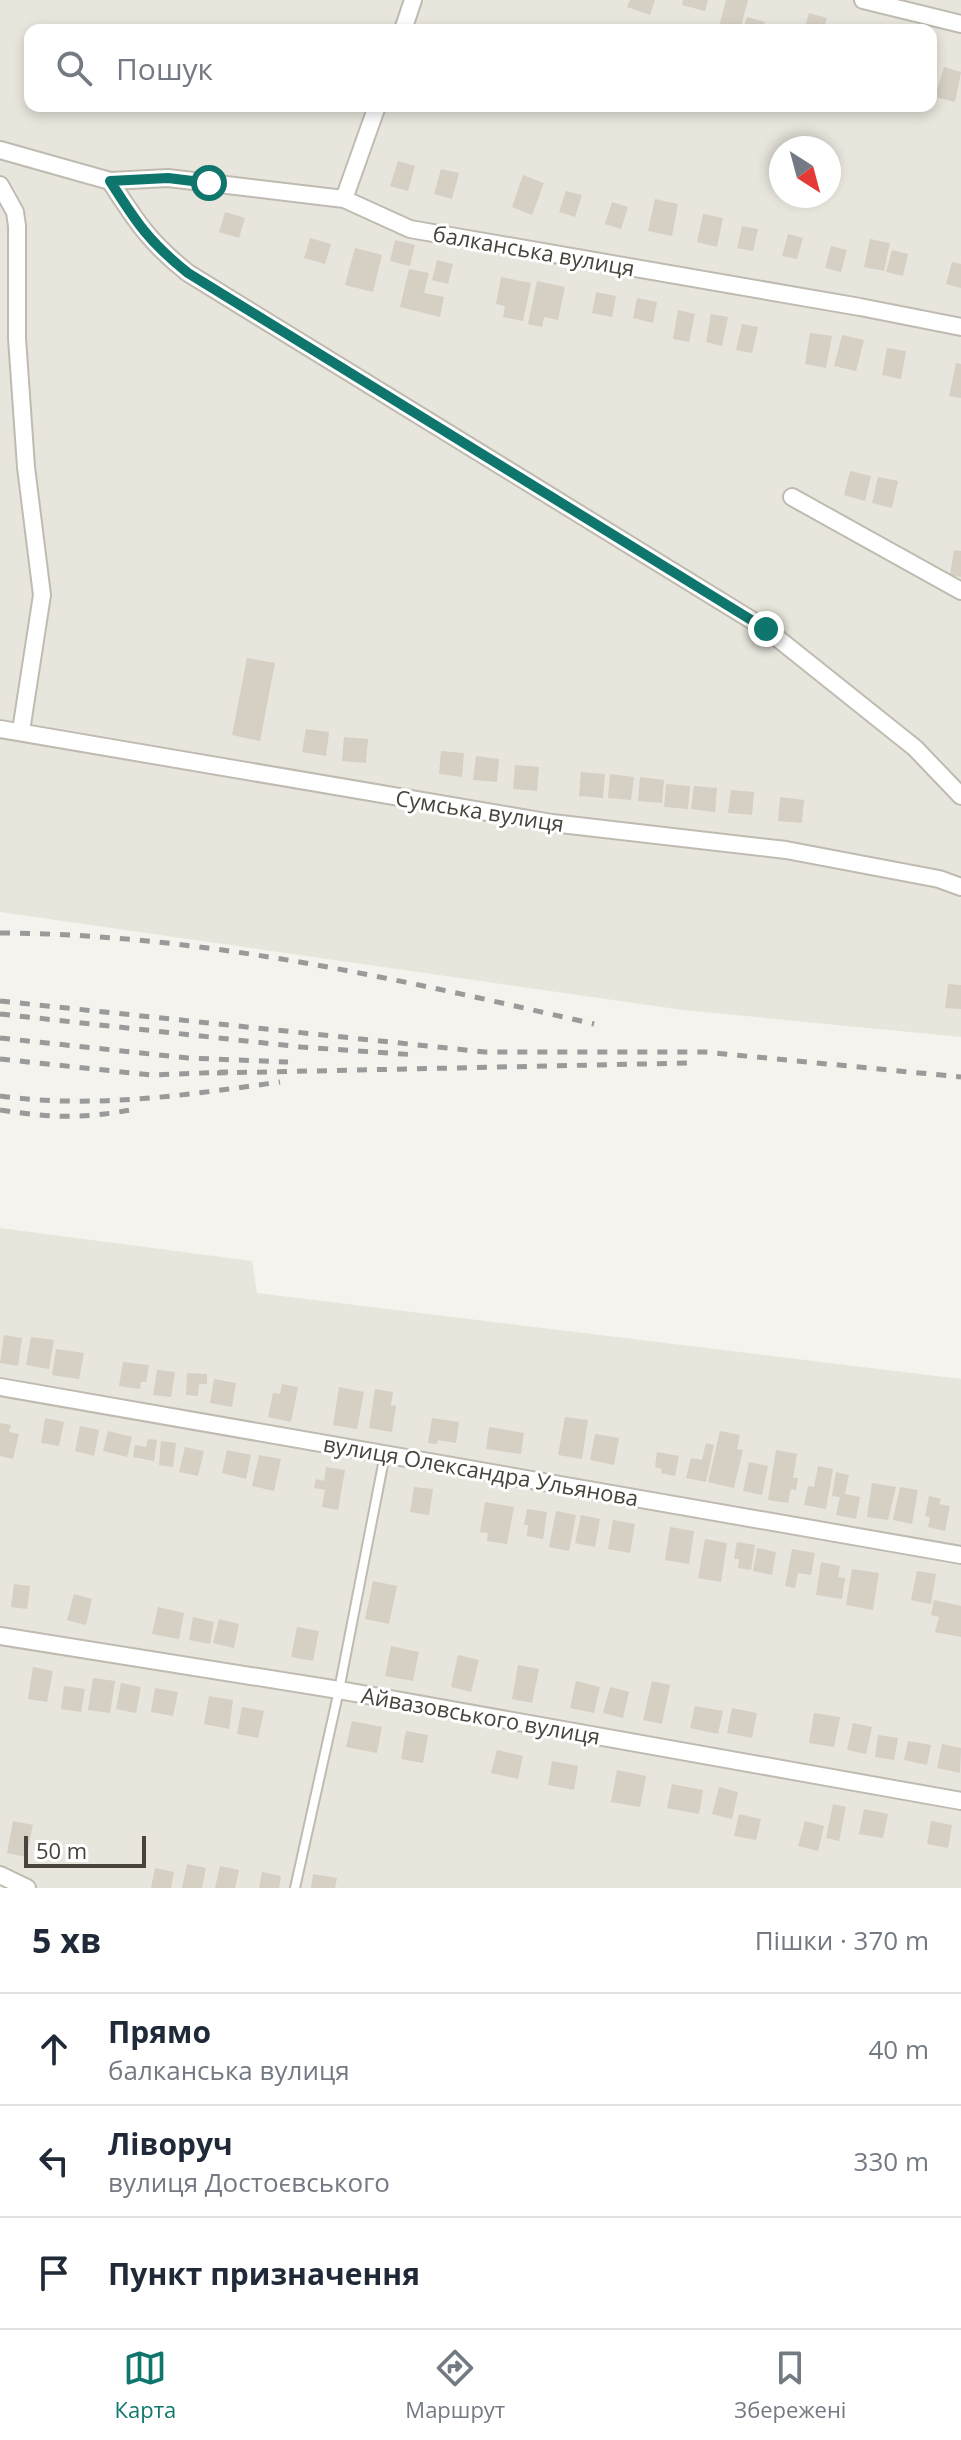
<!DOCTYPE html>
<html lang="uk">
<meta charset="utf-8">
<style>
:root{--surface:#fff;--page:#f2f2f3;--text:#1f2937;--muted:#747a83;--line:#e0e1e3;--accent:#0f766e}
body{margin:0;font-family:"Open Sans",sans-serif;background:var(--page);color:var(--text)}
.compass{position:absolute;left:769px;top:136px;width:72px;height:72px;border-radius:50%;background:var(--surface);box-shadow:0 4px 12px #0003;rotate:144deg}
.scale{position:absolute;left:24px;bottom:20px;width:122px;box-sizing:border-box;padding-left:8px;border:4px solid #49443b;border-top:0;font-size:22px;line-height:28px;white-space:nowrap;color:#49443b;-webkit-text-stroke:6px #fff;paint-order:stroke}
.stop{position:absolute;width:24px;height:24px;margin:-18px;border:6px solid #0f766e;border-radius:50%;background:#fff}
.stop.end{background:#0f766e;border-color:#fff;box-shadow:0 2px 8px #0008}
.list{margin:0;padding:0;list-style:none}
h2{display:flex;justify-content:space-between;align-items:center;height:104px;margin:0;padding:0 32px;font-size:34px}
h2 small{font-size:26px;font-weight:400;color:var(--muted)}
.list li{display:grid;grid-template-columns:52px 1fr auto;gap:24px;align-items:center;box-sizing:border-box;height:112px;padding:0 32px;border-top:2px solid var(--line)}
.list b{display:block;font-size:30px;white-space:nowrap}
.list p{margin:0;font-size:26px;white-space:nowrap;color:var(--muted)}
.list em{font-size:26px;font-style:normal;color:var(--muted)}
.icon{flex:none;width:44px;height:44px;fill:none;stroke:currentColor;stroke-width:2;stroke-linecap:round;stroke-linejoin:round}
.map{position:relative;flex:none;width:961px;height:1888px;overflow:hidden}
.search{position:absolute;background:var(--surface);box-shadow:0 4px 12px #0003;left:24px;right:24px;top:24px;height:88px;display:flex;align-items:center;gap:20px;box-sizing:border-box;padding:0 28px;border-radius:16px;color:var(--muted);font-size:30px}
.sheet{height:440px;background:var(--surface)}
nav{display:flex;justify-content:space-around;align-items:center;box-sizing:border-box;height:112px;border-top:2px solid var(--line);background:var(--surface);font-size:22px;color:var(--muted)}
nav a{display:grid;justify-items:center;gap:4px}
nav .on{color:var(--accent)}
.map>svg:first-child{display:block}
.residential{fill:#e8e5dc;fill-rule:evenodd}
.building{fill:#d5cfc4}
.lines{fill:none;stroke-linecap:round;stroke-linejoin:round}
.lane-casing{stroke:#bfbbb1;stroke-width:12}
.street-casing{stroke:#bfbbb1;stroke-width:20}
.lane{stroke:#fff;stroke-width:8}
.street{stroke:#fff;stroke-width:16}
.rail{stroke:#9a9a9a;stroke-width:5;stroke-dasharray:10 10;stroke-linecap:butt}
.route{stroke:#0f766e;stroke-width:10}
.labels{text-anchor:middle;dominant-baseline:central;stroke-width:6;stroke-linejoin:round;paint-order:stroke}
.street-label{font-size:22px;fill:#49443b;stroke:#fff}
</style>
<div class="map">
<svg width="961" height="1888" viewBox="0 0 961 1888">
<rect width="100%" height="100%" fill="#f5f3ed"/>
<path class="residential" d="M0,0H961V1037L683,1010L0,912ZM30,30H931V106H30ZM781,148H829V196H781Z
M0,1228L252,1261L257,1293L961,1379V1555L0,1385Z
M0,1387L385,1454L338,1689L0,1635Z
M386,1454L961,1556V1800L339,1689Z
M0,1637L338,1690L295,1888H34L0,1872Z
M339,1690L961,1802V1888H296Z"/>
<path class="building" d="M630,0H655L650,15L627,7Z
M683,0H708L705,11L682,5Z
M726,0H748L740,30L719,27Z
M809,13L827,18L823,30H804Z
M747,17L765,22L762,30H743Z
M944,67L961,72L955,102L935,97Z
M398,161L415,166L408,191L390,186Z
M441,169L459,173L452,199L434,194Z
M523,175L544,183L532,215L512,207Z
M566,191L582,195L575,217L559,212Z
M655,199L678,204L672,236L648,231Z
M612,202L628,207L621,229L605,224Z
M225,212L245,218L239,238L219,232Z
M703,214L723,218L717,247L697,242Z
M742,226L758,229L753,251L737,248Z
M788,234L803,238L797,259L782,256Z
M310,238L331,244L325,264L304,258Z
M870,239L890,243L884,271L864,267Z
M395,240L415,245L410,266L390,261Z
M831,246L847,250L841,272L825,268Z
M355,248L382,255L373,292L345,285Z
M892,250L908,254L903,276L886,272Z
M437,260L453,264L448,284L432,280Z
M952,262L961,264V288L946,284Z
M409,269L429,273L424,293L444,297L440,317L400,307Z
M501,277L531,283L523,321L503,317L505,306L496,304Z
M537,281L565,287L558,320L544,317L542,327L528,324Z
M596,292L616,296L612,317L592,313Z
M637,298L657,302L653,323L633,318Z
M678,310L695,314L689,342L673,339Z
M711,314L728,317L722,346L706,342Z
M742,324L758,327L752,353L736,350Z
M810,333L832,336L826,368L805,364Z
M842,335L864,340L856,371L834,366Z
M887,348L906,351L901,379L882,375Z
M956,363L961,364V398L949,396Z
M850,471L871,476L865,501L844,495Z
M878,477L898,481L892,508L872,503Z
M954,550L961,551V577L950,575Z
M247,658L275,663L260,741L232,735Z
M306,729L329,732L326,756L302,752Z
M344,737L368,739L366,763L342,761Z
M441,751L464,753L462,777L439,774Z
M476,756L499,759L497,782L473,780Z
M515,765L539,767L537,791L513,789Z
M581,772L605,774L603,798L579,796Z
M610,774L634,777L631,800L608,798Z
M640,777L664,780L662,803L638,801Z
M666,784L690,786L688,809L664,807Z
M694,786L717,788L715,812L691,809Z
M731,790L754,792L752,815L728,813Z
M780,797L804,800L802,823L778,821Z
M948,984L961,985V1009L945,1008Z
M4,1335L22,1338L18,1366L0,1363Z
M31,1337L54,1340L49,1369L26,1365Z
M56,1349L84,1353L79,1379L52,1375Z
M123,1362L149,1365L146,1382H141L140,1389L119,1386Z
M157,1370L175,1372L171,1397L153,1395Z
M187,1373L207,1374V1384H199L198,1396L186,1395Z
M214,1379L236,1383L232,1407L210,1403Z
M282,1384L298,1387L291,1422L268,1417L273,1393L280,1394Z
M339,1387L364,1392L357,1429L333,1425Z
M375,1389L393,1392L391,1405L396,1406L392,1432L369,1428Z
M565,1417L588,1420L582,1459L558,1455Z
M45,1418L64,1422L59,1446L41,1443Z
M432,1418L459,1422L456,1443L438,1440L437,1444L428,1443Z
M0,1423L11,1425L9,1432L19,1434L13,1459L0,1456Z
M80,1426L99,1430L94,1456L75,1451Z
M489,1427L524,1433L521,1454L486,1449Z
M108,1431L132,1437L127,1457L103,1451Z
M720,1431L740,1435L737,1449L743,1450L734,1488L708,1482Z
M595,1434L619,1438L614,1465L590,1460Z
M148,1439L157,1440L154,1461L133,1457L135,1445L146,1447Z
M161,1441L176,1443L173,1467L159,1465Z
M706,1443L714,1445L706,1482L686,1478L691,1458L702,1460Z
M185,1447L204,1451L198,1476L179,1472Z
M227,1450L251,1455L246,1479L222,1473Z
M776,1450L797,1454L793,1478H798L796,1490L791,1489L788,1503L768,1500Z
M657,1452L679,1456L675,1476L661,1473L662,1469L655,1467Z
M259,1455L281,1459L274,1491L252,1486Z
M749,1462L768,1466L762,1495L743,1491Z
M818,1466L833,1469L826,1509L804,1505L808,1486L814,1487Z
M326,1467L345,1470L338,1510L322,1507L325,1490L314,1488L316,1479L324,1481Z
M836,1472L849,1475L845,1494L860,1497L856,1519L836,1515L840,1497L832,1496Z
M872,1483L896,1487L888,1520L867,1517Z
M414,1487L433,1489L429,1515L410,1512Z
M900,1487L918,1490L912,1524L893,1520Z
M929,1496L941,1499L939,1504L950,1506L945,1531L928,1527L930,1517L925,1516Z
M485,1502L514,1507L507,1544L487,1541L488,1533L480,1532Z
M527,1509L547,1512L543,1539L527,1536L528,1525H524Z
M556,1511L576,1515L569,1551L549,1547Z
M581,1515L600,1519L595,1547L575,1543Z
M613,1520L635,1524L630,1553L608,1549Z
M670,1527L694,1531L689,1564L665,1560Z
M705,1539L727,1543L721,1582L698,1578Z
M737,1542L755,1545L751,1570L738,1568L739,1559H734Z
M757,1548L776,1552L772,1575L753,1571Z
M792,1549L815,1553L811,1575L798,1573L795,1588L785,1586Z
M821,1562L840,1566L838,1577L845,1578L842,1599L816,1595Z
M852,1569L879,1573L873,1610L846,1605Z
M917,1571L936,1574L931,1604L911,1600Z
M373,1581L397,1586L389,1624L365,1619Z
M14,1584L30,1586L27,1609L11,1607Z
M74,1594L92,1599L86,1625L67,1620Z
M934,1600L961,1606V1637L935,1632L939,1617L931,1615Z
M158,1607L184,1613L179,1639L152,1634Z
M193,1617L214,1622L210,1644L189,1640Z
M219,1619L239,1624L234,1648L213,1643Z
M297,1627L319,1631L313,1661L291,1657Z
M391,1646L419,1652L413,1681L385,1676Z
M458,1655L479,1660L471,1692L451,1687Z
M518,1665L539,1669L532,1703L512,1699Z
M33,1667L53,1671L47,1702L28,1699Z
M93,1678L115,1681L110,1713L88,1710Z
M576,1681L600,1687L594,1713L570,1708Z
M652,1681L670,1685L662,1724L643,1720Z
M121,1683L141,1687L136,1713L116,1709Z
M64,1686L85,1689L81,1712L61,1709Z
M610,1687L629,1692L623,1718L603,1713Z
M155,1688L178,1692L173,1716L151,1712Z
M209,1696L233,1700L229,1729L204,1724Z
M695,1706L723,1711L718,1734L690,1728Z
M242,1707L264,1711L258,1738L237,1734Z
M732,1708L757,1713L752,1738L727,1733Z
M814,1713L840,1717L834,1747L809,1743Z
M352,1721L382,1727L377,1753L346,1747Z
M853,1723L872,1727L866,1754L847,1750Z
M406,1731L428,1735L423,1763L401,1759Z
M878,1735L898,1738L894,1760L875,1757Z
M908,1741L931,1745L927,1765L904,1760Z
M942,1744L961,1748L960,1773L937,1768Z
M497,1750L523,1756L518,1779L491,1773Z
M552,1761L578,1766L574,1790L548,1785Z
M617,1770L646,1776L640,1807L611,1802Z
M672,1784L703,1790L699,1814L667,1808Z
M719,1787L738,1792L732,1819L712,1814Z
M833,1804L846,1807L839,1841L826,1838Z
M864,1809L888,1814L883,1838L859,1834Z
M739,1814L761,1819L756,1840L734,1836Z
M13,1821L33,1825L26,1857L7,1853Z
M805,1821L824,1826L818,1851L798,1846Z
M931,1821L952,1825L948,1848L927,1844Z
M187,1864L206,1868L202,1888H182Z
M220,1866L239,1870L235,1888H215Z
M155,1868L174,1872L171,1888H151Z
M262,1872L281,1876L279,1888H259Z
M313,1874L337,1878L335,1888H311Z"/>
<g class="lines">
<g class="lane-casing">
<path id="lane" d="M295,1888L339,1690L385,1454"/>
</g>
<g class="street-casing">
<path id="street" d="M863,0L961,24
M403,30L413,0
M0,150L110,181C136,221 149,242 188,273L766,629L915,748L961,796
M110,181L168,178L344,199L410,229L860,307L961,327
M0,185L15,212L17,226V338L26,467L42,595L21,731
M344,199L377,106
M792,497L961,591
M0,729L552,823L786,850L939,879L961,887
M0,1387L961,1555
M0,1636L339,1690L961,1801
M0,1875L27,1888"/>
</g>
<use href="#lane" class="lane"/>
<use href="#street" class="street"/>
<path class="rail" d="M0,933C202,934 398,979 594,1024
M0,1001L485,1052H705L961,1077
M0,1014L301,1047L417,1055
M0,1038L188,1058L288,1062
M0,1059L151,1075L228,1072
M217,1073L689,1063
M0,1096C94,1109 187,1095 280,1082
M0,1110C53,1118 83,1119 136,1109"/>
</g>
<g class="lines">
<path class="route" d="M209,183L168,178L110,181C136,222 149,242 188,273L766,629"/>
</g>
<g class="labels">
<g class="street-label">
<text transform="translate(534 250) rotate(10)">балканська вулиця</text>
<text transform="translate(480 810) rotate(9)">Сумська вулиця</text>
<text transform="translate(481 1470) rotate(10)">вулиця Олександра Ульянова</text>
<text transform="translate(481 1715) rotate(10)">Айвазовського вулиця</text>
</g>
</g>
</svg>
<svg class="compass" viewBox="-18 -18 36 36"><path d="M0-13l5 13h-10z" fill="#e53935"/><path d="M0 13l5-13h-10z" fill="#747a83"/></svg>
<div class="scale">50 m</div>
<div class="stop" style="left:209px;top:183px"></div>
<div class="stop end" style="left:766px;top:629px"></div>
<div class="search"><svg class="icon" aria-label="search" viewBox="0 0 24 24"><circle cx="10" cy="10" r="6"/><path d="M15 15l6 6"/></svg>Пошук</div>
</div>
<section class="sheet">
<h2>5 хв<small>Пішки · 370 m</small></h2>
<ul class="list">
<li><svg class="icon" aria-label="ahead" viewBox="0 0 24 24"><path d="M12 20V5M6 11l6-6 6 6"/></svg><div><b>Прямо</b><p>балканська вулиця</p></div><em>40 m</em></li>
<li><svg class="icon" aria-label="left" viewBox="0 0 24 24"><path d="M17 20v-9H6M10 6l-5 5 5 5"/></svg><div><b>Ліворуч</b><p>вулиця Достоєвського</p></div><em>330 m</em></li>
<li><svg class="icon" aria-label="arrive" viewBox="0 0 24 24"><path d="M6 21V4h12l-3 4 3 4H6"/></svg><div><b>Пункт призначення</b></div></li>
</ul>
</section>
<nav>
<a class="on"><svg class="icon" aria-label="map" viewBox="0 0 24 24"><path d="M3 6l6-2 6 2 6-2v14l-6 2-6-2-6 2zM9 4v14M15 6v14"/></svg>Карта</a>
<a><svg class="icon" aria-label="directions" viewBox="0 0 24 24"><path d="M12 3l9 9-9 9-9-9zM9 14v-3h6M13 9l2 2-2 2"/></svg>Маршрут</a>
<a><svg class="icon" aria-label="saved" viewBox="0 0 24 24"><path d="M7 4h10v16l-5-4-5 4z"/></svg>Збережені</a>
</nav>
